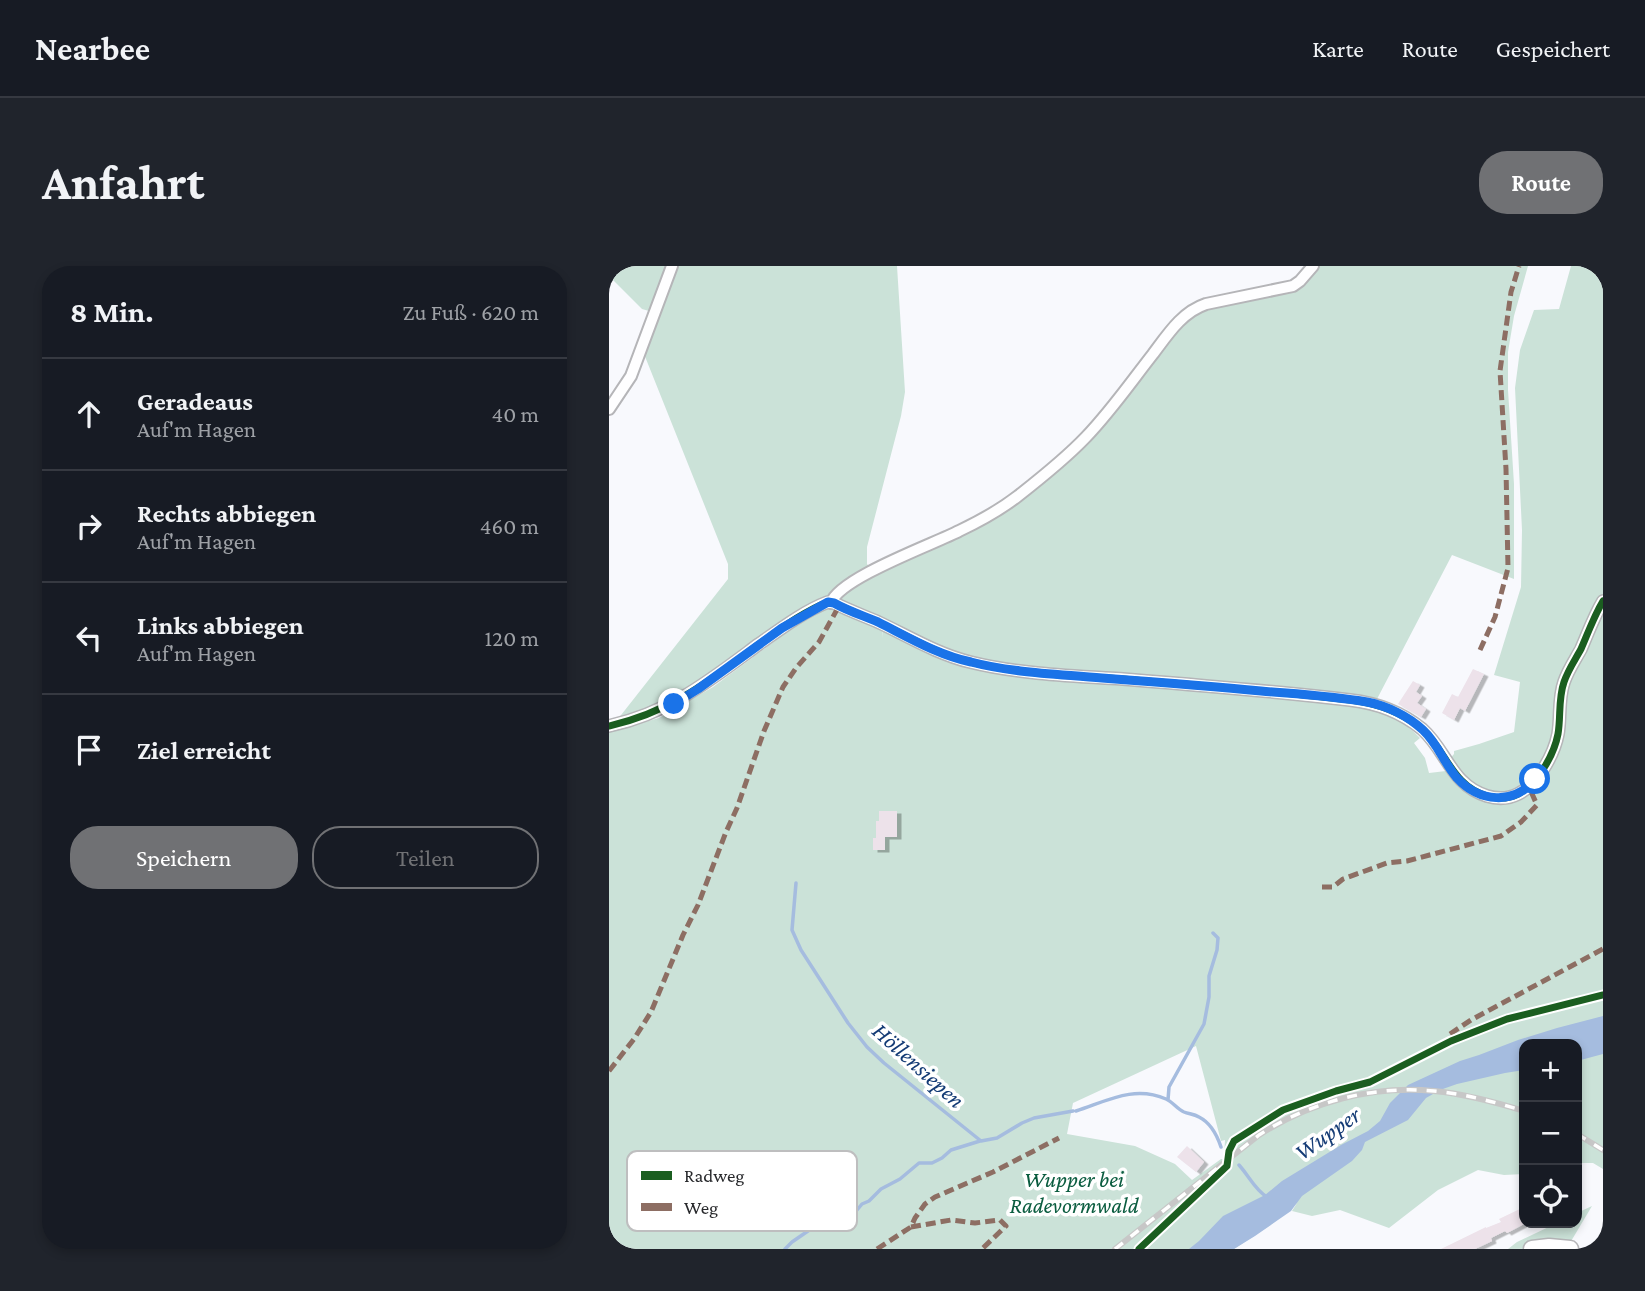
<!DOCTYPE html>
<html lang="de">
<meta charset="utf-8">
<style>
:root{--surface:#171b24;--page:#20242c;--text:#f1f3f6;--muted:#9ea1a6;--line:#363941;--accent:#707174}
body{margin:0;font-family:"Crimson Pro",serif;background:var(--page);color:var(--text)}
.controls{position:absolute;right:21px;bottom:21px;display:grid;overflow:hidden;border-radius:14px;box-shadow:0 4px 10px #0003}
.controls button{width:63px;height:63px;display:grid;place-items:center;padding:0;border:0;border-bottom:2px solid var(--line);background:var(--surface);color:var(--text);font:35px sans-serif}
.stop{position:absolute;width:21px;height:21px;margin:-16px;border:5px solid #1a73e8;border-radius:50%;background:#fff}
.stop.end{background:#1a73e8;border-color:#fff;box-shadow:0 2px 7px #0008}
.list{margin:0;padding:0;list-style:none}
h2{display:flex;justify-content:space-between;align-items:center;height:91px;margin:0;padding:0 28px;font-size:30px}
h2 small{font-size:23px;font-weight:400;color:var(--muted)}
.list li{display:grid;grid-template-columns:46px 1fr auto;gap:21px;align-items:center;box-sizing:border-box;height:112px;padding:0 28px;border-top:2px solid var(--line)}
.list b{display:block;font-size:26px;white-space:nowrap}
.list p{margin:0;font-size:23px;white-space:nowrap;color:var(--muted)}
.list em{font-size:23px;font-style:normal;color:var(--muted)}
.actions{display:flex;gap:14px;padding:21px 28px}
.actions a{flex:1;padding:16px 0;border:2px solid var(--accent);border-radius:28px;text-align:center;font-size:24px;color:var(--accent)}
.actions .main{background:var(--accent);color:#fff}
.icon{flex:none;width:38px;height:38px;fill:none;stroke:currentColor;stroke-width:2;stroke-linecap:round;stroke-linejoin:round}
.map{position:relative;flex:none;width:994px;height:983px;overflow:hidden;border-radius:28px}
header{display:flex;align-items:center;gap:42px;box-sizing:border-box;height:98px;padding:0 35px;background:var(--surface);border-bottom:2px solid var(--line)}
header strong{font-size:33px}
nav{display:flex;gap:38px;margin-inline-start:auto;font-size:24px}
.intro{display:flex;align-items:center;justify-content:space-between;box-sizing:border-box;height:168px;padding:0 42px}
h1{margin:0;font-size:49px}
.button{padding:18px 32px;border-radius:28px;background:var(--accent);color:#fff;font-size:24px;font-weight:700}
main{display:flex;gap:42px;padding:0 42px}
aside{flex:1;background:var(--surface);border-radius:28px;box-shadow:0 4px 10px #0003}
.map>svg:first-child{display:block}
.green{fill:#cbe2d8;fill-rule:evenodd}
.water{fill:#a5bcdf}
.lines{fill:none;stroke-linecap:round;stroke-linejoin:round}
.stream{stroke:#a5bcdf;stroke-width:3.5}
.building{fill:#ede2ea;filter:url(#shadow)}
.street-casing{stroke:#b5b5b8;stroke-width:14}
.secondary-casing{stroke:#b5b5b8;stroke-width:19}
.street{stroke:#fefeff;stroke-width:10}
.secondary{stroke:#fefeff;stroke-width:16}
.rail-casing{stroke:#c7c7c7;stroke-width:6}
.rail{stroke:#fff;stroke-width:3.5;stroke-dasharray:10;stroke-linecap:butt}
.quiet{stroke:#8d6e63;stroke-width:5;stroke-dasharray:10 5;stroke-linecap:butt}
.cycleway-casing{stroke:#fff;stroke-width:11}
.cycleway{stroke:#1b5e20;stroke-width:7}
.route{stroke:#1a73e8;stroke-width:9}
.labels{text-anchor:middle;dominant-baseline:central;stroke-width:7;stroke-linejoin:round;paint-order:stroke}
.park-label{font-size:23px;font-style:italic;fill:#0a5c3f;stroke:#fff}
.water-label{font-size:24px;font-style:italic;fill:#143b75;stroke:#fff}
.key{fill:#fff;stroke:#bebebf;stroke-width:2}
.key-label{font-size:19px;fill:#27282b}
</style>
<header>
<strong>Nearbee</strong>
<nav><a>Karte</a><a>Route</a><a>Gespeichert</a></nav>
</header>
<div class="intro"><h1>Anfahrt</h1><a class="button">Route</a></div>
<main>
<aside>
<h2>8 Min.<small>Zu Fuß · 620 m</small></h2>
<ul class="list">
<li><svg class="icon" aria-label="ahead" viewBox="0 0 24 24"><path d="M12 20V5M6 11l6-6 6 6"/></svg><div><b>Geradeaus</b><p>Auf'm Hagen</p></div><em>40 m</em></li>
<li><svg class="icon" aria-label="right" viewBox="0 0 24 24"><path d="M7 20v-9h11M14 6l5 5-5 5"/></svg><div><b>Rechts abbiegen</b><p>Auf'm Hagen</p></div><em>460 m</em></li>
<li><svg class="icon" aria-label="left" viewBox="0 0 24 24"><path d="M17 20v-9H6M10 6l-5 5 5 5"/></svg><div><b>Links abbiegen</b><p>Auf'm Hagen</p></div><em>120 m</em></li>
<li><svg class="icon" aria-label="arrive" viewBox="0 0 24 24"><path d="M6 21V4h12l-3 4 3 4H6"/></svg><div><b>Ziel erreicht</b></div></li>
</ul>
<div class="actions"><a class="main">Speichern</a><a>Teilen</a></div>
</aside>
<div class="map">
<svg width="994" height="983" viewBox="0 0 994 983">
<defs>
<filter id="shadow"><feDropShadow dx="4.5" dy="2.5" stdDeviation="0" flood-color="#0004"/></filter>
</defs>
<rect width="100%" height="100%" fill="#f8f9fd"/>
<path class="green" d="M0,0H58L40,45L33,43L0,10Z
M69,0H288L296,126L292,150L258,281V298L262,303L77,430L5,458L119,313V298L35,88Z
M705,0H919L905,50L899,86V124L905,218V313L843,289L768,433L701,426L464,406L378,396L345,388L271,354L274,372L273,363L341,394L756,440C778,447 795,455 811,472L805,477L816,492L820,507L837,505L838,496L845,488V485L870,478L905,466L911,416L885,409L912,321L913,264L906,122L911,84L925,44L950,43L962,0H994V331L955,427L994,340V903L984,897H968V778H915V908L895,909L869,904L829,924L780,962L731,944L703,950L683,945L688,937L663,958L625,983H0V466L50,452L104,421L182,363L258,311L267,310L265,306L339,273L445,202L579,48L689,21ZM587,780L612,875L616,874L615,892L614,893H612L583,914L566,898L526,880L458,868L464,837Z
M983,940L958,982L899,983L908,976L948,957H968V947Z"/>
<path class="water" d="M994,750V788L968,795V778H915V804L896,807L848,818L831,824L817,832L799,854L756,876L753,884L743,895L693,930L682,945L646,970L625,983H580L590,975L614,950L656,929L673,915L732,879L759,865L771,855L781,837L799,819L851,795L870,789L909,774L948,762Z"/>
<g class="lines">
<path class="stream" d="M187,617L183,664L192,684L239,757L258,781L275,797L372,875L388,872L413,857L425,852L464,845
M559,834L560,821L595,758L600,731V710L608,684L609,672L604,667
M467,845C498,835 525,819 557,833C564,836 568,843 575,846C580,848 585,848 590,851C602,857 608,869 612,881
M630,899C640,910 646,924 658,931
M176,983L183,976L199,965L220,956L231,946L248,944L253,938L260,935L272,923L291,913L310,897H323L333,892L342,884L371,875"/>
</g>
<path class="building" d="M864,403L875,408L856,445L851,442L845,454L833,447L843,428L849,431Z
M804,415L811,419L807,426L813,430L808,437L817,443L812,451L789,438Z
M270,545H288V571H276V584H264V572H267V555H270Z
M578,880L595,896L587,906L568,891Z
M915,941V958L898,967L896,965L882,972L883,975L866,983H832L877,961V962L892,956L890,953Z"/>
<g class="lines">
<g class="street-casing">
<path id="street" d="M0,143L22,110L63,0
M222,337C230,312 325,278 350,265C371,255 391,244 409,230C432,212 457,192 477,171C502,145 522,116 544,88C559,68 573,46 597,38L684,20L691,15L704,0
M0,460C62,446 100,415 150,378C170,364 195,345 219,336L225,337C239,344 255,350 269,356C299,370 328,388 361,396C409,408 465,410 514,413C589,419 665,425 741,434C768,437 791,445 813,463C838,485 842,519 878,530C888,533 899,533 909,528C928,519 945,489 949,468C952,451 949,433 955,416C959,404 966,394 972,383C979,367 985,350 994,335"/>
</g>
<g class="secondary-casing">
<path id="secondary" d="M923,983L940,981L961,983"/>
</g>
<use href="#street" class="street"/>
<use href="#secondary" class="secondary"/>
<g class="rail-casing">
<path id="rail" d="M968,868L994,884
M506,983L650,869C701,836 764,819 825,825C856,828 886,836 915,845"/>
</g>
<use href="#rail" class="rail"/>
<path class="quiet" d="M871,384L886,351L899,302L897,203L891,105L902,26L910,0
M713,621H724L734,613L778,597L798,595L892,570L912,556L928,539L920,521
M841,768L862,754L994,683
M0,805L25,773L42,746L74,669L89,639L117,566L128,542L155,465L174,421L187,402L210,376L230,340
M302,961L342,954L366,957L391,954L397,960L373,983
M268,983L302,961L306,952L316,938L326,931L384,906L450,872"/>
<g class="cycleway-casing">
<path id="cycleway" d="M0,460C62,446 100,415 150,378C170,364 195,345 219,336L225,337C239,344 255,350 269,356C299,370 328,388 361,396C409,408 465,410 514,413C589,419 665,425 741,434C768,437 791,445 813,463C838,485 842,519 878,530C888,533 899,533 909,528C928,519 945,489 949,468C952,451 949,433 955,416C959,404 966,394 972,383C979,367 985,350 994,335
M530,983L618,900L620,885L625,875L674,844L727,825L761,816L842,775L898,753L994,729"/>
</g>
<use href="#cycleway" class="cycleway"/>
</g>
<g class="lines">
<path class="route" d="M65,438L89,423L173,362L219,336L225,337C239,345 255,350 269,356C299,371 329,389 362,396C404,407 450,408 493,412C546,416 599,420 652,425C687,428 723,430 758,436C778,440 799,450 814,464C829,478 835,497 848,512C870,536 905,540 926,513"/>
</g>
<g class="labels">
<g class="park-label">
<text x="465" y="913">Wupper bei<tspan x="465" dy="26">Radevormwald</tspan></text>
</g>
<g class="water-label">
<text transform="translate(310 799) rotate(42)">Höllensiepen</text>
<text transform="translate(718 867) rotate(-35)">Wupper</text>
</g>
</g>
<rect x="18" y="885" width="230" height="80" rx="10" class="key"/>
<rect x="32" y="905" width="31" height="9" fill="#1b5e20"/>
<rect x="32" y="937" width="31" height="8" fill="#8d6e63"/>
<g class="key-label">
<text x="75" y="916">Radweg</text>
<text x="75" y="948">Weg</text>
</g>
</svg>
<div class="controls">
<button>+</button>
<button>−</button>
<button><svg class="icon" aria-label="locate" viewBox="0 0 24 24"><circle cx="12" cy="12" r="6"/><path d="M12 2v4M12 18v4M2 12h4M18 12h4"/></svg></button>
</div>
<div class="stop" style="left:926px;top:513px"></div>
<div class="stop end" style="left:65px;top:438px"></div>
</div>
</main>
